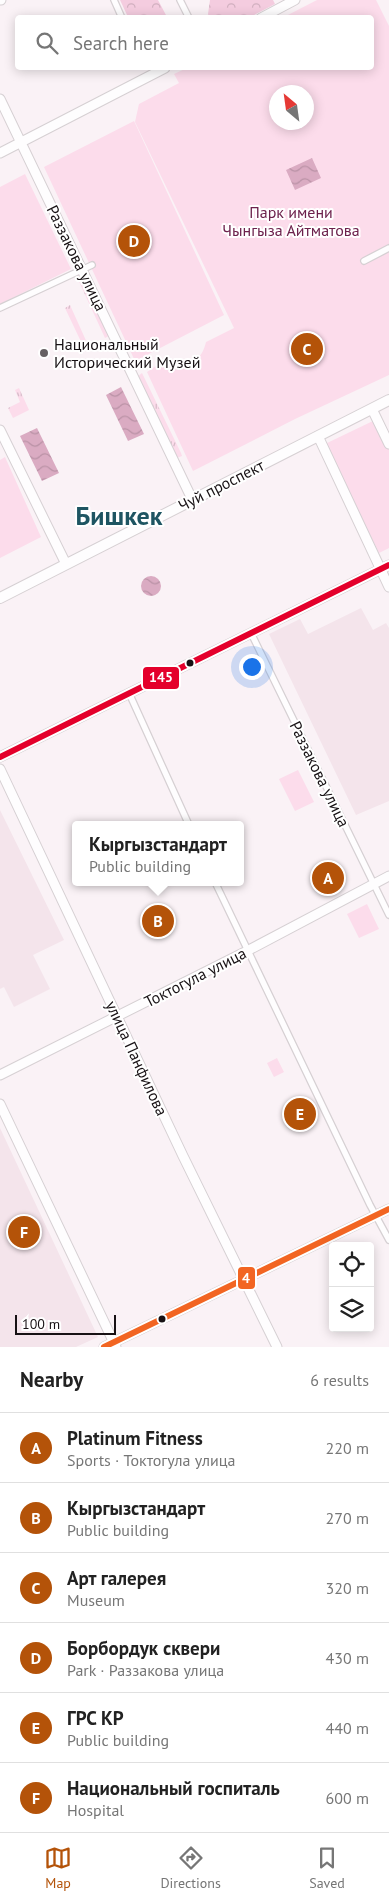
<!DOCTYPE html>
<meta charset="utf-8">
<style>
:root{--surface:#fff;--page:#f2f2f2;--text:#222;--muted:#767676;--line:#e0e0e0;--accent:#b45309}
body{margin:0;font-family:"PT Sans",sans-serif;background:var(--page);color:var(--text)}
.controls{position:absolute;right:15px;bottom:15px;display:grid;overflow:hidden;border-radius:5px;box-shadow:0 2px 12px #0003}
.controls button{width:45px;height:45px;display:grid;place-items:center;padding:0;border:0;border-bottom:1px solid var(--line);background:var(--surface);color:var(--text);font:25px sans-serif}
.compass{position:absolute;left:269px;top:85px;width:45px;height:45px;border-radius:50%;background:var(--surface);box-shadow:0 2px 12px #0003;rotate:331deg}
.scale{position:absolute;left:15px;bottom:12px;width:101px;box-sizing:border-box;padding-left:5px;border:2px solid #171114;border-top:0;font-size:14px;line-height:18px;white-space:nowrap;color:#171114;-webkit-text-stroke:4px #fff;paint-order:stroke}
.you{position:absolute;left:251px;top:666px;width:18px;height:18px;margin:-12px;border:4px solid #fff;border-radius:50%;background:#1a73e8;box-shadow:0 0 0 8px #1a73e833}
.badge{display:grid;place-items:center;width:32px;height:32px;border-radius:50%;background:var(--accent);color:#fff;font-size:16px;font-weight:700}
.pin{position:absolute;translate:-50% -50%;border:2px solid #fff;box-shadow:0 1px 5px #0006}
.popup{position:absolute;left:72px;top:821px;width:172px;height:65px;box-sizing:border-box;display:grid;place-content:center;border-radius:5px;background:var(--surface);filter:drop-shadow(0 1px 4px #0005);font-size:16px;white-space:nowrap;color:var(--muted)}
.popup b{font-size:19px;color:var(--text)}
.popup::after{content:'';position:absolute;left:50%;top:100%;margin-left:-10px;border:10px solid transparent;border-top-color:var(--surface)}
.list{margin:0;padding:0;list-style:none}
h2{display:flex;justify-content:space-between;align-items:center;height:65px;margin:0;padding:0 20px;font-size:21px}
h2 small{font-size:16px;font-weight:400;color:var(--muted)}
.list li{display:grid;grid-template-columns:32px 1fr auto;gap:15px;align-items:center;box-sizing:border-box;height:70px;padding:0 20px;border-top:1px solid var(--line)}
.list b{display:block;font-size:19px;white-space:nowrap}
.list p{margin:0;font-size:16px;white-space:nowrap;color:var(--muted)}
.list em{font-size:16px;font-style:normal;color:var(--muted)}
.icon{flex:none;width:28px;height:28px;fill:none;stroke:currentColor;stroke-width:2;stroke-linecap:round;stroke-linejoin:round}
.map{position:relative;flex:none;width:389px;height:1347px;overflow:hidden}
.search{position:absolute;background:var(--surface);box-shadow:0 2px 12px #0003;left:15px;right:15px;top:15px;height:55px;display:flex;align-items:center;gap:12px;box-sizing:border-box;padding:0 18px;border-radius:5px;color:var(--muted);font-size:19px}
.sheet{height:485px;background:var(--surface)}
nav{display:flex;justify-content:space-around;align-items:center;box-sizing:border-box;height:70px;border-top:1px solid var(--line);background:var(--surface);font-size:14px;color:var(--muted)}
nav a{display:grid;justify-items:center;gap:2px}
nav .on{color:var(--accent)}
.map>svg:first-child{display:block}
.built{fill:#f4e4eb}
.grass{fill:url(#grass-tufts)}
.forest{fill:url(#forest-crowns)}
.green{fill:#fcdceb;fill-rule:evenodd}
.water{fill:url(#water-waves)}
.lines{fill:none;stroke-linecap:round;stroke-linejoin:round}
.street-casing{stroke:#d6d0d3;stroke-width:8}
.secondary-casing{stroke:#d6d0d3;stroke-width:11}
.primary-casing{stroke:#d6d0d3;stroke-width:12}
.street{stroke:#fefdfe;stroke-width:5.5}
.secondary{stroke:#fefdfe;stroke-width:9}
.primary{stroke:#fefdfe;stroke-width:10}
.bus-1-casing{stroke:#fff;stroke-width:10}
.bus-2-casing{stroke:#fff;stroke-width:10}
.bus-1{stroke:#e4002b;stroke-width:6}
.bus-2{stroke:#f26522;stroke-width:6}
.poi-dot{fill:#666063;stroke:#fff;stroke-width:2}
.bus-dot{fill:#171114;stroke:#fff;stroke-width:2}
.labels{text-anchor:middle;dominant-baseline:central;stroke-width:4;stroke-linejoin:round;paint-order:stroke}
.park-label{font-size:16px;fill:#6c214c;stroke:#fff}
.street-label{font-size:16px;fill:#171114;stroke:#fff}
.poi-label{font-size:16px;fill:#171114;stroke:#fff;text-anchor:start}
.town-label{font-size:26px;font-weight:bold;fill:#1e5562;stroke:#fff}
.line-badge{stroke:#fff;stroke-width:2}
.badge-label{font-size:14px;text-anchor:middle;font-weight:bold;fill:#fff}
</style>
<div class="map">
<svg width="389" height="1347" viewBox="0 0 389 1347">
<defs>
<pattern id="grass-tufts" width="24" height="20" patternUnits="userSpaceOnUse" patternTransform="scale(1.25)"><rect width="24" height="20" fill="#fcdceb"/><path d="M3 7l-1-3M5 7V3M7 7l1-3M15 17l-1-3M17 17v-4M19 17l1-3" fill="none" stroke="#d7bcc9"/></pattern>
<pattern id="forest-crowns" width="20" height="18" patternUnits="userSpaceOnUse" patternTransform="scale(1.25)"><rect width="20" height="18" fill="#f4ccdf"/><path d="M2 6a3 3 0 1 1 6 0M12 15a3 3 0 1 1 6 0" fill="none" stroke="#d0aebe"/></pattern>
<pattern id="water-waves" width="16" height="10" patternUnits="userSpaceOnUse" patternTransform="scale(1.25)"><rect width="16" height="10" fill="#daabc2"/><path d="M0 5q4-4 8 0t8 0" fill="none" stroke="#ba92a6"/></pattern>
</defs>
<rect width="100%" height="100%" fill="#faf2f6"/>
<path class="built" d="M361,608L373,630L386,623L389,628V801L356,815L269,634L300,619L308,634Z
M0,810L64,940L33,955L50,989L14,1007L4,987L0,989Z
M0,1128L98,1337L76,1347H0Z"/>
<path class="grass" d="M80,273L109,336L105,338L76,275Z
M70,305L88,345L84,348L65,308Z
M142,373L181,453L182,456L177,458L137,377Z
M19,388L29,410L13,418L8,408L20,402L15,390Z"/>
<path class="forest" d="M120,0H158L167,17H128Z
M210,0H273L275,4L250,17H209L208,14Z"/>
<path class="green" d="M317,0H376L389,26V375L295,419L193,471L147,372C153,368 161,362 168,360C183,357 199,371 206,342L234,328L135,122L139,104L179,83L174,74L187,68H372V18L284,17ZM276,92H306V122H276Z
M134,121L224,315L135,361L44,167Z
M25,174L71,269L0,304V187Z
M375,420L389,449V548L379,553L325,444Z
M5,457L41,537L0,558V460Z
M298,770L314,802L295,811L279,779Z
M367,904L379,929L359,938L347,914Z
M277,1058L284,1072L274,1077L267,1063Z"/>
<path class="water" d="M312,158L321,178L295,190L286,170Z
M121,387L144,434L128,441L106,395Z
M37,428L59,473L42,481L20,436Z
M141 586a10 10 0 1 1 20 0a10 10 0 1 1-20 0Z"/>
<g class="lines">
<g class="street-casing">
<path id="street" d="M114,0L122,18
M180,0L189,18
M364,261L389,248
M0,308L92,265
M251,633L389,915
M129,693L189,825
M215,882L370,1205L389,1240"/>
</g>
<g class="secondary-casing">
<path id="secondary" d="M0,0H1
M261,18L295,0
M0,99L192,499
M0,153L165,68
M372,409L389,444
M0,430L66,564
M318,436L389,587
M0,757L389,565
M0,769L183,1156L277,1347
M0,1075L247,951L389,876
M0,1104L116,1347
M104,1347L389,1209"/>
</g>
<g class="primary-casing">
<path id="primary" d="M0,598L389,400"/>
</g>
<use href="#street" class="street"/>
<use href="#secondary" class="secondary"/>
<use href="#primary" class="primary"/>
<g class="bus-1-casing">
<path id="bus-1" d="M0,757L389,565"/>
</g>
<g class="bus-2-casing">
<path id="bus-2" d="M104,1347L389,1209"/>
</g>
<use href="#bus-1" class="bus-1"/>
<use href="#bus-2" class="bus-2"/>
</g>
<circle class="poi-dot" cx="44" cy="353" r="5"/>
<g class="bus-dot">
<circle cx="190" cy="663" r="4.5"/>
<circle cx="162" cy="1319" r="4.5"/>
</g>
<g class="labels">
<g class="park-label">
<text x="291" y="212">Парк имени<tspan x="291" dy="18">Чынгыза Айтматова</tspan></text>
</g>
<g class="street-label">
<text transform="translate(77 258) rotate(64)">Раззакова улица</text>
<text transform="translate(221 485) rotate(-27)">Чуй проспект</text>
<text transform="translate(320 774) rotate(64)">Раззакова улица</text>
<text transform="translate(195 977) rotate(-27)">Токтогула улица</text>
<text transform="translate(137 1058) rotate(65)">улица Панфилова</text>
</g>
<g class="poi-label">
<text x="54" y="344">Национальный<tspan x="54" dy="18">Исторический Музей</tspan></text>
</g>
<g class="town-label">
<text x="119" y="515">Бишкек</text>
</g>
</g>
<g class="line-badge">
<rect x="142" y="666" width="38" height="24" rx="5" fill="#e4002b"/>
<rect x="237" y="1266" width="19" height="24" rx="5" fill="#f26522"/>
</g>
<g class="badge-label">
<text x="161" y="682">145</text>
<text x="246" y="1283">4</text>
</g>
</svg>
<div class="controls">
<button><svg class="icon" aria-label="locate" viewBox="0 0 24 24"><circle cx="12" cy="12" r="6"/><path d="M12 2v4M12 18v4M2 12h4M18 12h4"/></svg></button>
<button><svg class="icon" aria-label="layers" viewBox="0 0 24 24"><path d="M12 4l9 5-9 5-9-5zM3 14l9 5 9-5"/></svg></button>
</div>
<svg class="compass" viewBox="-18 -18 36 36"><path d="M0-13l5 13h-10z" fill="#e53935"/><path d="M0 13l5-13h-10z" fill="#767676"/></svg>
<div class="scale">100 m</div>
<div class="you"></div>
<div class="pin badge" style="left:328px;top:878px">A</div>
<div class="pin badge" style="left:158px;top:921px">B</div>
<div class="popup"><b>Кыргызстандарт</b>Public building</div>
<div class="pin badge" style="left:307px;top:349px">C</div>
<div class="pin badge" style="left:134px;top:241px">D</div>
<div class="pin badge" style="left:300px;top:1114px">E</div>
<div class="pin badge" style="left:24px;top:1232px">F</div>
<div class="search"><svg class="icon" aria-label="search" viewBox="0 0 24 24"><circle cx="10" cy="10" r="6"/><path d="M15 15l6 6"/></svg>Search here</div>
</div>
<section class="sheet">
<h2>Nearby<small>6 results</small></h2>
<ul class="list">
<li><span class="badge">A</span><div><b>Platinum Fitness</b><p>Sports · Токтогула улица</p></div><em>220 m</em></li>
<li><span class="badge">B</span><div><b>Кыргызстандарт</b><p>Public building</p></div><em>270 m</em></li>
<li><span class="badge">C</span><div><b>Арт галерея</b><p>Museum</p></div><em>320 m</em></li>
<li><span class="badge">D</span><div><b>Борбордук сквери</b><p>Park · Раззакова улица</p></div><em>430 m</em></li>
<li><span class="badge">E</span><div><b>ГРС КР</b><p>Public building</p></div><em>440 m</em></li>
<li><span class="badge">F</span><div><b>Национальный госпиталь</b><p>Hospital</p></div><em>600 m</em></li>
</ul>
</section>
<nav>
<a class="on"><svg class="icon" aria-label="map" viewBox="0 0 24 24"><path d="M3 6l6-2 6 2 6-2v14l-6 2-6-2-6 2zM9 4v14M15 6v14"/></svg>Map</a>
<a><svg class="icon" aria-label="directions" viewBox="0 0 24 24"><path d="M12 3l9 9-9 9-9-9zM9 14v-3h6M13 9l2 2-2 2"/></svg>Directions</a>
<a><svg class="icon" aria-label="saved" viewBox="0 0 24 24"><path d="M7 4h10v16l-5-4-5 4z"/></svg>Saved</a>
</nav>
